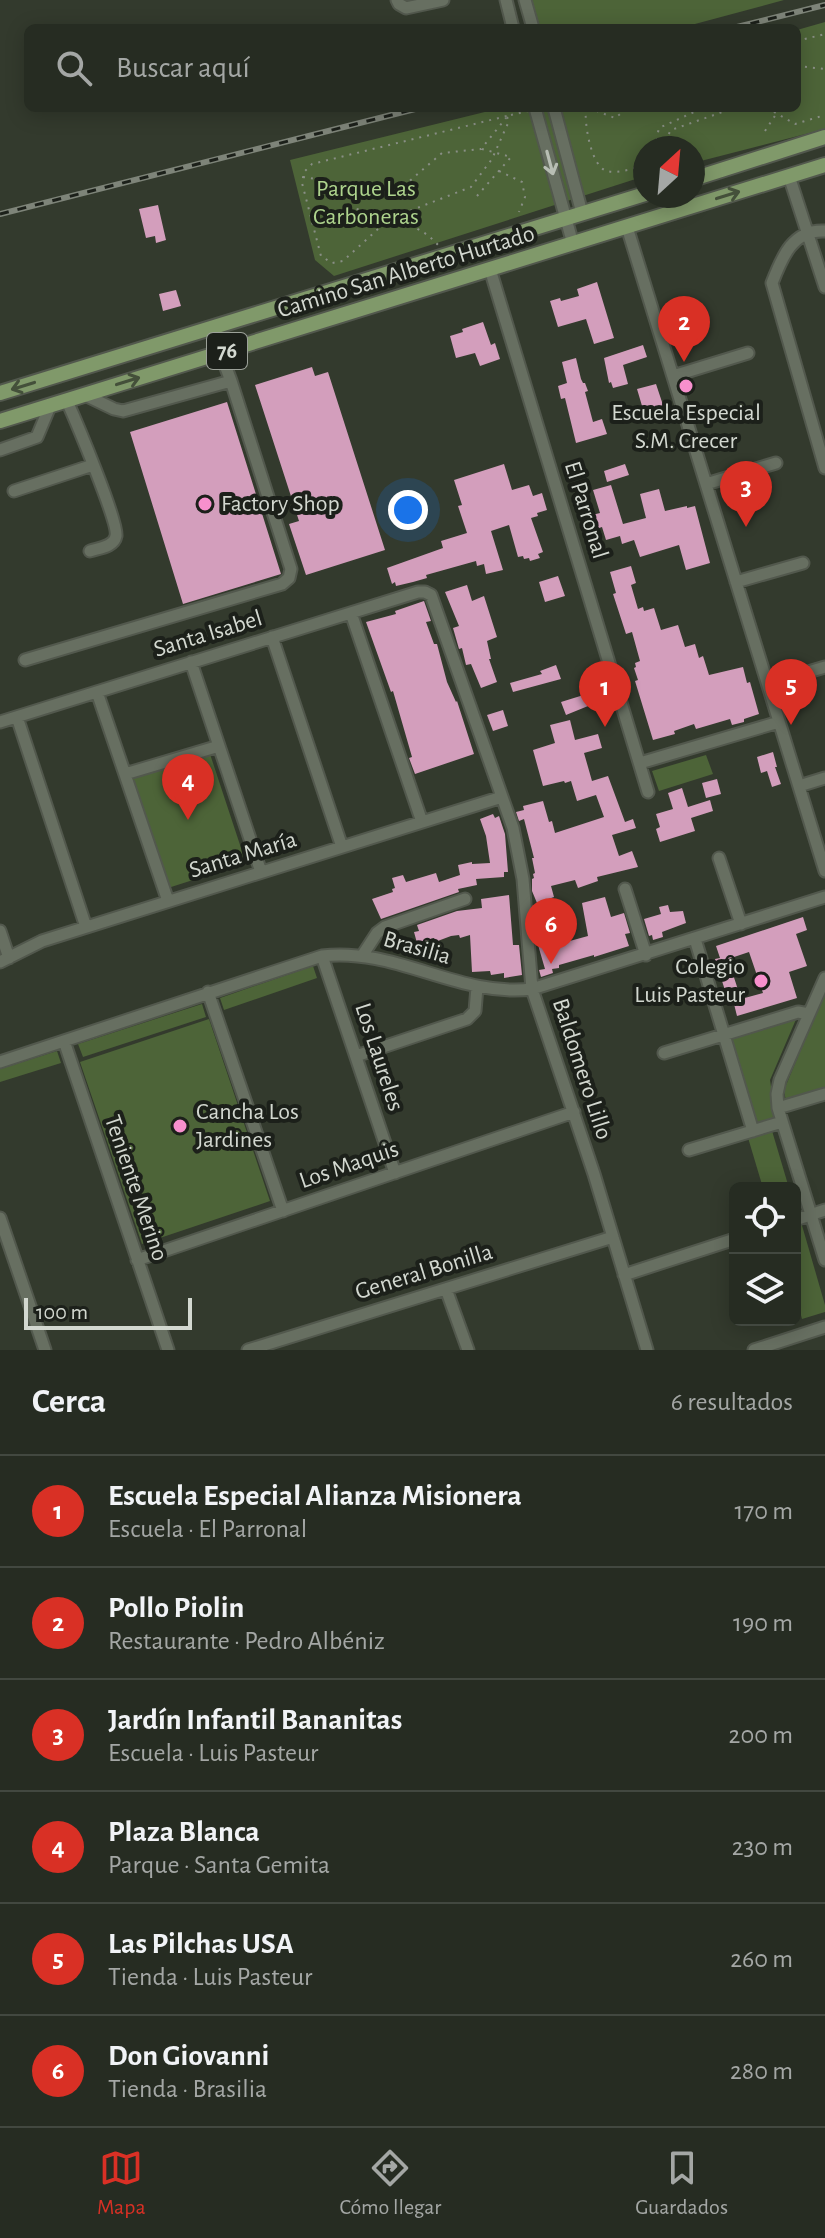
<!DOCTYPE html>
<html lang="es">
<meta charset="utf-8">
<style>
:root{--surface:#262c22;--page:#32382f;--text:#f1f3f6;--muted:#a4a7a5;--line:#424840;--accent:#d93025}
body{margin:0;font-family:"Alegreya Sans",sans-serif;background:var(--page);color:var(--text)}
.controls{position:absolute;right:24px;bottom:24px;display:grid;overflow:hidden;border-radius:12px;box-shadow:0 4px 20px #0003}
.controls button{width:72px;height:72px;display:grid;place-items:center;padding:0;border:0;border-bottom:2px solid var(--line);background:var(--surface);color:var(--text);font:40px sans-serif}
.compass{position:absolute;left:633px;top:136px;width:72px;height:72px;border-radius:50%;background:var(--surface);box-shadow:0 4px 20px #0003;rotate:26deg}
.scale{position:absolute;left:24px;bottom:20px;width:168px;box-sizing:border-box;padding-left:8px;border:4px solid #d3d8d0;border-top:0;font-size:22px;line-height:28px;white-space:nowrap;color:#d3d8d0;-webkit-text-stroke:6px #1c201a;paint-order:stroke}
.you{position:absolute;left:408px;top:510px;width:28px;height:28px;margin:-20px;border:6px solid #fff;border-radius:50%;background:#1a73e8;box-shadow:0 0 0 12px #1a73e833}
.badge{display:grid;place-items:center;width:52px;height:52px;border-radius:50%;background:var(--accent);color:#fff;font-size:26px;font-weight:700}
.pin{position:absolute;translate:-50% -66px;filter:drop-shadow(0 2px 4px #0008)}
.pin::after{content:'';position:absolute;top:42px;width:28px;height:24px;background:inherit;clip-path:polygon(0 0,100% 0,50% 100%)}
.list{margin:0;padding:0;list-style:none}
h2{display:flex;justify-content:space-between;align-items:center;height:104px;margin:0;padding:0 32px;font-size:34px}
h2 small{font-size:26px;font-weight:400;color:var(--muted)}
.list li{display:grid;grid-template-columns:52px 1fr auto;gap:24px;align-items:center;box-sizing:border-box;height:112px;padding:0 32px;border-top:2px solid var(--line)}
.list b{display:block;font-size:30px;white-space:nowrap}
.list p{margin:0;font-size:26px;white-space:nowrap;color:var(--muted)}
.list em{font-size:26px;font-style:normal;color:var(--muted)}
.icon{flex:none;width:44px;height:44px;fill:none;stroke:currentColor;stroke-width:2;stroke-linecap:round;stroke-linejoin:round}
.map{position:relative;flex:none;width:825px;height:1350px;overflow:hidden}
.search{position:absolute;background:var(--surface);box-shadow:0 4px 20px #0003;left:24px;right:24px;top:24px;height:88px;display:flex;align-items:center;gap:20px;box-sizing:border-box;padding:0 28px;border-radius:12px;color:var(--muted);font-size:30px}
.sheet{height:776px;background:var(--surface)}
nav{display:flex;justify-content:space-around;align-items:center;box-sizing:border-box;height:112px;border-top:2px solid var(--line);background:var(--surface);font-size:22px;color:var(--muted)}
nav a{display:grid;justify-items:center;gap:4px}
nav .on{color:var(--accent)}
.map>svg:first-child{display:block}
.green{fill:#4d6438}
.building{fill:#d39ebc;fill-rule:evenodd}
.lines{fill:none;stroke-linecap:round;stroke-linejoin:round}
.minor-casing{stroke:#52584d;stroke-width:15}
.major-casing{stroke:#52584d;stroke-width:18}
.path{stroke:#898f85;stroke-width:2;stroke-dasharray:2 6;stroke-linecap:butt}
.minor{stroke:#676f61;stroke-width:11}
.major{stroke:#80996a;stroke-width:14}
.rail-casing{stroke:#7e8479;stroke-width:6}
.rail{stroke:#1c201a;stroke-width:3;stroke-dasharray:9;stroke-linecap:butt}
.path-bridge{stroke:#898f85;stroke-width:2;stroke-dasharray:2 6;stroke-linecap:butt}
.oneway{stroke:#b8beb4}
.oneway2{stroke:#44503a}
.poi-dot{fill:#f790cd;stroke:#1c201a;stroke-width:3}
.labels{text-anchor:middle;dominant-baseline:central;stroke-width:8;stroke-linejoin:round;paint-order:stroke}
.shield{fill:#1c201a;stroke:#9ca199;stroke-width:2}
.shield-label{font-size:22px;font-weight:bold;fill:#d3d8d0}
.park-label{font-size:24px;fill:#aed48d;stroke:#1c201a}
.street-label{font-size:24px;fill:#d3d8d0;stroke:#1c201a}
.poi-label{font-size:24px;fill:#d3d8d0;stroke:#1c201a;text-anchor:start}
</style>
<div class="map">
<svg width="825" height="1350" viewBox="0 0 825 1350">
<rect width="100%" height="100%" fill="#333a2d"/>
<path class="green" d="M530,0H784L680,28H537Z
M825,22V129L693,163V148H645V176L334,276L315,260L290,160L501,108H797V30Z
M209,751L246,863L168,888L130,777Z
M706,755L713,774L659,791L652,771Z
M313,966L317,978L224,1010L220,998Z
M825,992V1090L786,1102L784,1090Z
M202,1004L206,1017L83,1057L78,1044Z
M797,1017L770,1080L776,1120L756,1126L730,1038Z
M209,1019L270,1201L142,1244L80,1062Z
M57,1051L61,1063L0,1082V1069Z
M770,1124L789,1188H763L746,1131Z
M801,1222L825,1305V1312L802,1319L795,1293V1224Z"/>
<path class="building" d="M158,205L166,240L156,243L155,236L146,238L139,209Z
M597,282L614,338L594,344L586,319L558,327L550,301L560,298L561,301L579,296L577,289Z
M176,290L181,306L163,311L159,294Z
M483,322L491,345L495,343L500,359L480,366L475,353L456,358L450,336L463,332L462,329Z
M643,345L647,357L623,365L628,384L613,388L611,382L609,383L604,358Z
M576,358L581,379L583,383H585L588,391L585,392L593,422L602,419L607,434L576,443L565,398L561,399L558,386L567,383L562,362Z
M312,367L315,376L328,372L385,550L306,575L289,524L299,521L255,385Z
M656,384L664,408L645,416L637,389Z
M227,402L281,574L183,604L130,432Z
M504,464L512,490L529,485L533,496L542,493L547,510L537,513L538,516L531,518L543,552L538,554L540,558L530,561L529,558L524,559L523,556L518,557L509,525L491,531L503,570L486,574L484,564L477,566L476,561L426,575L427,578L413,582L396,586L395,582L392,584L387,568L443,548L441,541L467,533L458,506L462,505L454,480Z
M625,464L629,475L607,482L604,471Z
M611,485L623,524L646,518L640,494L659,489L665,511L687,506V508L695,506L710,563L686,570L679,545L640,557L634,540L622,544L620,536L606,540L602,527L596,529L592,515L600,513L593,490Z
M631,566L636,583L631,585L638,609L643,607L644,611L654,608L661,630L678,625L685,647L695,644L699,658L703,656L709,675L743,667L747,683L750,682L759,714L744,719V722L732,725L730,719L696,729L694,724L674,731L675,734L653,740L635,681L638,680L634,668L636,667L635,663L640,661L632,632L626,634L613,594L616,593L610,572Z
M558,576L565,596L545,602L539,582Z
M467,585L472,601L484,596L497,637L487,641L491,659H489L497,682L481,688L471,664L466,665L462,648L459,649L453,628L459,626L445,592Z
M424,601L431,621L426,622L434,644H437L447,682L456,702L457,701L474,754L415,774L409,758L412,757L393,691L391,692L366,622L396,614L395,611Z
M556,665L561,679L513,692L510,683L542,674L540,671Z
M590,693L593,704L566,715L561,702Z
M503,710L508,726L493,731L487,715Z
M570,720L575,740L598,734L602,748L584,753L592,781L608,776L625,822L633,819L636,828L612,835L619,856L632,851L638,867L597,877L598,881L578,888L575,880L551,886L554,897L537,903L532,891V879L534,878L533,874L535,873L532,858H534L524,819L519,821L516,812L524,810L523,806L543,801L549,822L552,821L555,833L604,817L596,795L577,801L571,781L565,783L564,781L543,786L533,750L555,743L550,725Z
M773,752L777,767H775L781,784L772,787L767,771L761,773L757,757Z
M717,779L721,794L706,798L702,783Z
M682,788L688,807L710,800L713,811L691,818L695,831L660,842L656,829L660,827L656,814L673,809L668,793Z
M493,814L495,818L499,816L505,834L508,872H504V877L476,879L477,885L458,889L459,892L381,919L372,899L393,892L392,889L395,888L392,878L403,875L406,882L436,873L439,882L460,875L458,865L472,862V864L490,863L486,836L480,819Z
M509,895L513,945H519L522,975L504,978V973L491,975L490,971L472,972L470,935L460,938L459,935L451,936L435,942L434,938L417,943L414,932L419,931L417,925L457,911L482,908L481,899Z
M605,897L611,917L624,913L630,933L625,934L629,946L594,957V955L559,965V968L552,969L553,973L541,977L539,970L545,969L536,938L535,924L542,923L540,915L560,909L566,942L588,936L582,903Z
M668,905L670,912L683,911L686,923L662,932L663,937L653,940L652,935L649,936L644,919L661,914L659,907Z
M803,917L807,930L796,934L807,966L789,972L797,998L737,1016L734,1004L730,1006L715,959L720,958L716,946ZM749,952L763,993L741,999L728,959Z"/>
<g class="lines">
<g class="minor-casing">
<path id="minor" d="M397,0L399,4L406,8L443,0
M506,0L513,28
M525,0L533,28
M535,108L573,244
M554,108L582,213
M789,176L825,287
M627,227L825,871
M825,231C793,229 782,257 772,283L825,468
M490,269L648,792
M673,376L748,353
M85,395L114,409L123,411L231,381L225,365L226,351
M67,401C75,419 119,523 116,536C114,547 99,548 90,551
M0,450L37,437L50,406
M706,484L776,463
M14,491L93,465
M736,582L803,563
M351,613L422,822
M272,637L342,847
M25,660L282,584L289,578L291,569L231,381
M191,662L261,872
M768,684L825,667
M97,692L168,901
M17,717L86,927
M0,722L418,592H425L431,595L513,828L523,879L532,989L594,1174L647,1350
M640,763L779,722
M125,774L219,746
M799,786L825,778
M719,858L741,924
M625,889L646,955
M0,931L9,958
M695,939L753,1131
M322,956L395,1173
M362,956L377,933L385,927L465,899
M0,962L42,941L502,797
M825,978L780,1080L777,1094L778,1108L825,1260
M208,992L283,1211
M64,1041L168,1350
M664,1053L798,1012L809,1014
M356,1056L467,1019L475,1011L477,987
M0,1062L322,956C396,947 459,998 532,989L825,897
M778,1108L825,1094
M689,1150L782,1122
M0,1218L45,1350
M795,1220L825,1210
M137,1260L574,1112
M624,1275L735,1239
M446,1289L468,1350
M248,1350L613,1237
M754,1350L825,1327"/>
</g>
<g class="major-casing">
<path id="major" d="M693,179L825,137
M0,393L645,194
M0,421L825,165"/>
</g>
<path class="path" d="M797,41L825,34
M797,66L825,69
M586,108C584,123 591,167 607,171C618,174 634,168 645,166
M589,108L615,118L628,108
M767,108L795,124L825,115
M507,117L509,121L492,159L471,187L389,219L343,261L332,263L321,256L302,183L304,172L312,164L511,115
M765,131L780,108
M658,148L657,136L659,128L703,108
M661,148L671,130L734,108
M499,171L522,182L525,197L519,212
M303,177L398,191L442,153L481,149L506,118
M477,196L511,157L482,149
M349,207C378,215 418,221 438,245
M339,222L362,186"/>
<use href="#minor" class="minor"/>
<use href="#major" class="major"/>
<g class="rail-casing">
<path id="rail" d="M733,28L825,5
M0,214L419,108"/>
</g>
<use href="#rail" class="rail"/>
<path class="path-bridge" d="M511,115L541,108"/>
</g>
<defs><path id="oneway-shaft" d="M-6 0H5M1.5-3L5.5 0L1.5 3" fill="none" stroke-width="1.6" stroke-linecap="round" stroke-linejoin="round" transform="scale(2)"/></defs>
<use class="oneway" href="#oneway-shaft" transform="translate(550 163) rotate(75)"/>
<g class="oneway2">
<use href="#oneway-shaft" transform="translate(728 195) rotate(-17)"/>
<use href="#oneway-shaft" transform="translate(128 381) rotate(-17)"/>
<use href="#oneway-shaft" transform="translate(23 386) rotate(163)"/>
</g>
<g class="poi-dot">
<circle cx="686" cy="386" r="8"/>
<circle cx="205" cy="504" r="8"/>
<circle cx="761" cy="981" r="8"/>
<circle cx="180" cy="1126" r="8"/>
</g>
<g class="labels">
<rect class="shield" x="207" y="333" width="40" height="36" rx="6"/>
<g class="shield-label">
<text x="227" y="351">76</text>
</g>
<g class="park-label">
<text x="366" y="189">Parque Las<tspan x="366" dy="28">Carboneras</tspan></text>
</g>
<g class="street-label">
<text transform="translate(406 272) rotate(-17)">Camino San Alberto Hurtado</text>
<text transform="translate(586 510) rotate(73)">El Parronal</text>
<text transform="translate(208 634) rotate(-17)">Santa Isabel</text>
<text transform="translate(243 855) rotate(-17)">Santa María</text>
<text transform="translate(417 948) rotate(16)">Brasilia</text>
<text transform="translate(379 1057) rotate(72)">Los Laureles</text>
<text transform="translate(582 1069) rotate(72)">Baldomero Lillo</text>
<text transform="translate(349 1165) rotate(-19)">Los Maquis</text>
<text transform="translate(136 1188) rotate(71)">Teniente Merino</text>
<text transform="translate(424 1272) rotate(-17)">General Bonilla</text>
</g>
<g class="poi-label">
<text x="686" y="413" text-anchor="middle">Escuela Especial<tspan x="686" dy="28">S.M. Crecer</tspan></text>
<text x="221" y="504">Factory Shop</text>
<text x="745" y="967" text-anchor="end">Colegio<tspan x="745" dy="28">Luis Pasteur</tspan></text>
<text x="196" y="1112">Cancha Los<tspan x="196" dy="28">Jardines</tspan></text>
</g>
</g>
</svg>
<div class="controls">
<button><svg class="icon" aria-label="locate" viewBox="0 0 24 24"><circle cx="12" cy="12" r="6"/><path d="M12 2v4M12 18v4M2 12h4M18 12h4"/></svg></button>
<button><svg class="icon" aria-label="layers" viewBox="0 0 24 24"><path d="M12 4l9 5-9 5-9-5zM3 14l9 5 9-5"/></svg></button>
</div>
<svg class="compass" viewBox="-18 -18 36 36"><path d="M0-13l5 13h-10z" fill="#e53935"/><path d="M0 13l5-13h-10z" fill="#a4a7a5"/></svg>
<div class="scale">100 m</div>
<div class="you"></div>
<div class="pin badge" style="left:605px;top:727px">1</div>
<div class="pin badge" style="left:684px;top:362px">2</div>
<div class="pin badge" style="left:746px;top:527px">3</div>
<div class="pin badge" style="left:188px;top:820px">4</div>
<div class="pin badge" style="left:791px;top:725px">5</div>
<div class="pin badge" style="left:551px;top:964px">6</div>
<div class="search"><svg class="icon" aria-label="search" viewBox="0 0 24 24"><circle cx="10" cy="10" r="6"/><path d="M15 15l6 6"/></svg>Buscar aquí</div>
</div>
<section class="sheet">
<h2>Cerca<small>6 resultados</small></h2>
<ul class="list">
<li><span class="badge">1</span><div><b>Escuela Especial Alianza Misionera</b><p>Escuela · El Parronal</p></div><em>170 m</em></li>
<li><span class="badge">2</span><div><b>Pollo Piolin</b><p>Restaurante · Pedro Albéniz</p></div><em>190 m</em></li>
<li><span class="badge">3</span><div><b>Jardín Infantil Bananitas</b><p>Escuela · Luis Pasteur</p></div><em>200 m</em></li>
<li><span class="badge">4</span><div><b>Plaza Blanca</b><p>Parque · Santa Gemita</p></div><em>230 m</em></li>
<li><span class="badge">5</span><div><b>Las Pilchas USA</b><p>Tienda · Luis Pasteur</p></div><em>260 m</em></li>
<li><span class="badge">6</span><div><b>Don Giovanni</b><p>Tienda · Brasilia</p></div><em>280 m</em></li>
</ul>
</section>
<nav>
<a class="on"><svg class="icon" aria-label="map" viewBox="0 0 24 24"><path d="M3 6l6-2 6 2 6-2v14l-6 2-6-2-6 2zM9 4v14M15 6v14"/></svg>Mapa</a>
<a><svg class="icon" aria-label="directions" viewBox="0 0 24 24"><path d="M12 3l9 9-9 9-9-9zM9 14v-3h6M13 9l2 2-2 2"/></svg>Cómo llegar</a>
<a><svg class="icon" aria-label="saved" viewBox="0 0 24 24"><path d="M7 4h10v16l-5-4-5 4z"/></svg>Guardados</a>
</nav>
